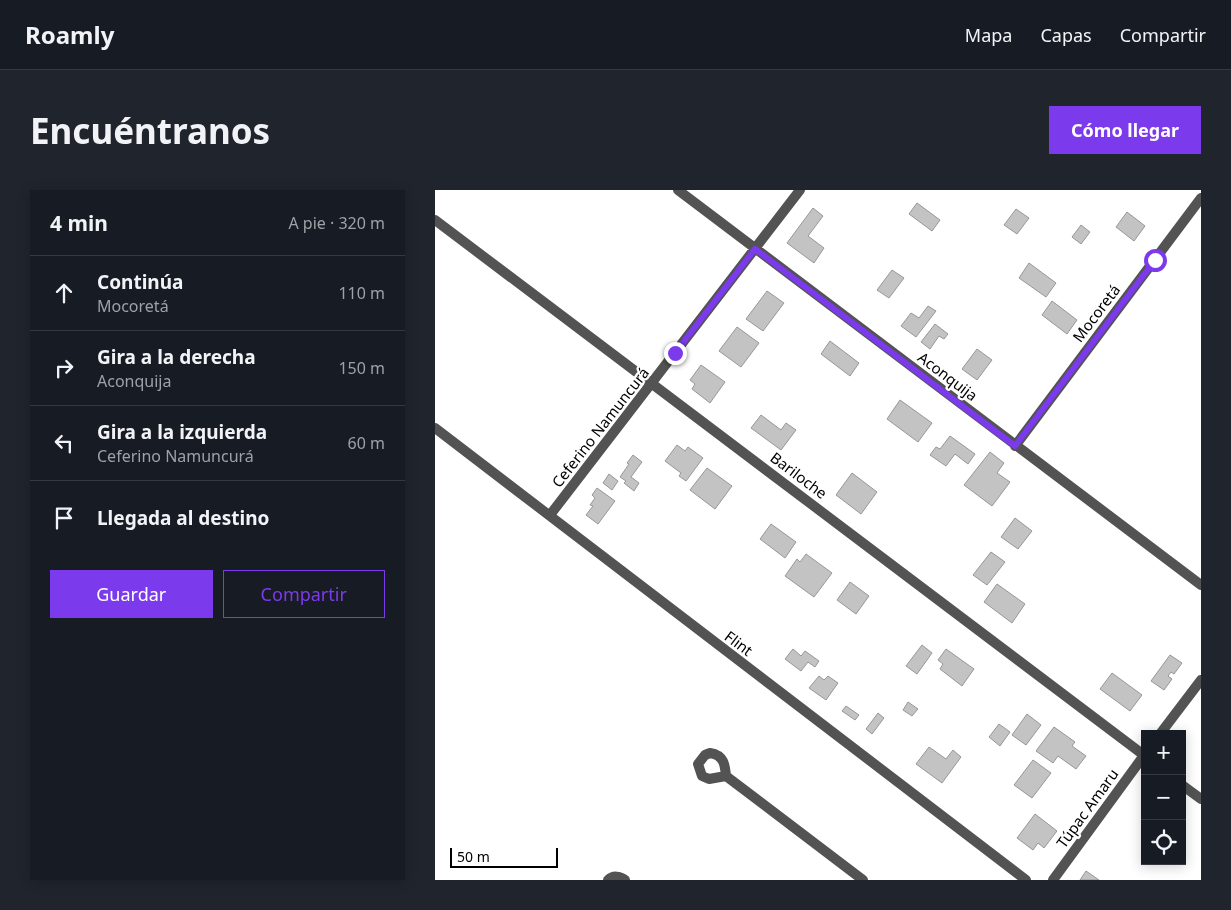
<!DOCTYPE html>
<html lang="es">
<meta charset="utf-8">
<style>
:root{--surface:#171b24;--page:#20242c;--text:#f1f3f6;--muted:#9ea1a6;--line:#363941;--accent:#7c3aed}
body{margin:0;font-family:"Noto Sans",sans-serif;background:var(--page);color:var(--text)}
.controls{position:absolute;right:15px;bottom:15px;display:grid;overflow:hidden;border-radius:0px;box-shadow:0 2px 12px #0003}
.controls button{width:45px;height:45px;display:grid;place-items:center;padding:0;border:0;border-bottom:1px solid var(--line);background:var(--surface);color:var(--text);font:25px sans-serif}
.scale{position:absolute;left:15px;bottom:12px;width:108px;box-sizing:border-box;padding-left:5px;border:2px solid #000;border-top:0;font-size:14px;line-height:18px;white-space:nowrap;color:#000;-webkit-text-stroke:4px #fff;paint-order:stroke}
.stop{position:absolute;width:15px;height:15px;margin:-11px;border:4px solid #7c3aed;border-radius:50%;background:#fff}
.stop.end{background:#7c3aed;border-color:#fff;box-shadow:0 1px 5px #0008}
.list{margin:0;padding:0;list-style:none}
h2{display:flex;justify-content:space-between;align-items:center;height:65px;margin:0;padding:0 20px;font-size:21px}
h2 small{font-size:16px;font-weight:400;color:var(--muted)}
.list li{display:grid;grid-template-columns:32px 1fr auto;gap:15px;align-items:center;box-sizing:border-box;height:75px;padding:0 20px;border-top:1px solid var(--line)}
.list b{display:block;font-size:19px;white-space:nowrap}
.list p{margin:0;font-size:16px;white-space:nowrap;color:var(--muted)}
.list em{font-size:16px;font-style:normal;color:var(--muted)}
.actions{display:flex;gap:10px;padding:15px 20px}
.actions a{flex:1;padding:11px 0;border:1px solid var(--accent);border-radius:0px;text-align:center;font-size:18px;color:var(--accent)}
.actions .main{background:var(--accent);color:#fff}
.icon{flex:none;width:28px;height:28px;fill:none;stroke:currentColor;stroke-width:2;stroke-linecap:round;stroke-linejoin:round}
.map{position:relative;flex:none;width:766px;height:690px;overflow:hidden;border-radius:0px}
header{display:flex;align-items:center;gap:30px;box-sizing:border-box;height:70px;padding:0 25px;background:var(--surface);border-bottom:1px solid var(--line)}
header strong{font-size:24px}
nav{display:flex;gap:28px;margin-inline-start:auto;font-size:18px}
.intro{display:flex;align-items:center;justify-content:space-between;box-sizing:border-box;height:120px;padding:0 30px}
h1{margin:0;font-size:35px}
.button{padding:12px 22px;border-radius:0px;background:var(--accent);color:#fff;font-size:18px;font-weight:700}
main{display:flex;gap:30px;padding:0 30px}
aside{flex:1;background:var(--surface);border-radius:0px;box-shadow:0 2px 12px #0003}
.map>svg:first-child{display:block}
.building{fill:#c3c3c3;stroke:#979797}
.lines{fill:none;stroke-linecap:round;stroke-linejoin:round}
.minor{stroke:#535353;stroke-width:10}
.route{stroke:#7c3aed;stroke-width:6}
.labels{text-anchor:middle;dominant-baseline:central;stroke-width:4.5;stroke-linejoin:round;paint-order:stroke}
.street-label{font-size:15px;fill:#000;stroke:#fff}
</style>
<header>
<strong>Roamly</strong>
<nav><a>Mapa</a><a>Capas</a><a>Compartir</a></nav>
</header>
<div class="intro"><h1>Encuéntranos</h1><a class="button">Cómo llegar</a></div>
<main>
<aside>
<h2>4 min<small>A pie · 320 m</small></h2>
<ul class="list">
<li><svg class="icon" aria-label="ahead" viewBox="0 0 24 24"><path d="M12 20V5M6 11l6-6 6 6"/></svg><div><b>Continúa</b><p>Mocoretá</p></div><em>110 m</em></li>
<li><svg class="icon" aria-label="right" viewBox="0 0 24 24"><path d="M7 20v-9h11M14 6l5 5-5 5"/></svg><div><b>Gira a la derecha</b><p>Aconquija</p></div><em>150 m</em></li>
<li><svg class="icon" aria-label="left" viewBox="0 0 24 24"><path d="M17 20v-9H6M10 6l-5 5 5 5"/></svg><div><b>Gira a la izquierda</b><p>Ceferino Namuncurá</p></div><em>60 m</em></li>
<li><svg class="icon" aria-label="arrive" viewBox="0 0 24 24"><path d="M6 21V4h12l-3 4 3 4H6"/></svg><div><b>Llegada al destino</b></div></li>
</ul>
<div class="actions"><a class="main">Guardar</a><a>Compartir</a></div>
</aside>
<div class="map">
<svg width="766" height="690" viewBox="0 0 766 690">
<rect width="100%" height="100%" fill="#fff"/>
<path class="building" d="M482,13L505,30L497,41L474,24Z
M378,18L388,26L373,46L389,58L379,73L352,53Z
M581,19L594,28L582,44L569,35Z
M692,22L710,36L699,51L681,37Z
M646,35L655,42L646,54L637,47Z
M594,73L621,93L611,107L584,88Z
M457,80L469,88L454,108L442,100Z
M332,101L349,113L328,141L311,129Z
M617,111L642,130L632,144L607,125Z
M493,116L501,121L481,147L466,136L476,123L484,128Z
M500,134L513,144L509,149L504,146L495,159L486,152Z
M302,137L324,153L306,177L284,161Z
M395,151L424,173L415,186L386,164Z
M542,159L557,170L542,190L527,179Z
M266,175L290,192L275,213L257,199L260,194L255,190Z
M465,210L497,233L483,252L452,229Z
M326,225L346,240L351,233L361,240L346,260L316,238Z
M515,246L540,264L533,274L520,264L511,276L495,265L501,257L505,259Z
M242,255L250,261L253,257L268,268L251,291L244,286L246,283L230,271Z
M555,262L569,273L562,283L575,292L557,316L529,295Z
M198,265L207,272L196,287L204,293L199,301L189,293L191,291L185,287L194,274L192,273Z
M272,278L297,296L280,319L255,300Z
M417,283L442,302L426,324L401,305Z
M174,284L183,291L177,300L168,293Z
M162,298L180,311L163,334L151,325L158,316L155,315L160,308L157,305Z
M580,328L597,341L583,359L566,347Z
M336,334L361,352L350,368L325,349Z
M556,362L570,372L552,395L538,385Z
M371,364L397,383L379,407L350,386L362,369L365,372Z
M415,392L434,406L421,424L402,410Z
M562,394L590,414L577,433L549,412Z
M487,455L497,463L482,484L471,476Z
M358,459L366,466L370,461L384,471L380,477L373,472L366,481L350,469Z
M511,459L539,479L527,496L505,479L508,474L503,470Z
M735,465L747,473L739,484L736,482L733,486L737,489L729,500L716,491Z
M677,483L707,505L695,521L665,499Z
M384,486L389,490L393,486L403,493L391,510L374,498Z
M473,512L483,519L477,526L468,520Z
M411,516L424,525L420,530L407,521Z
M443,523L449,528L437,544L431,539Z
M592,524L606,535L591,555L577,545Z
M564,534L575,542L565,556L554,547Z
M619,537L640,552L637,556L651,566L641,579L623,566L618,573L601,561Z
M494,557L511,569L518,560L526,567L507,593L481,574Z
M598,570L616,583L597,608L579,595Z
M600,624L622,641L609,658L603,653L598,660L582,648Z
M651,681L664,690H645Z"/>
<g class="lines">
<path class="minor" d="M243,0L766,395
M0,30L710,566
M0,238L591,690
M580,256L766,8
M115,325L365,0
M725,544L766,490
M275,563C289,565 290,575 291,586L274,589L267,586L263,574L270,565Z
M291,586L428,690
M747,595L766,609
M173,690C178,685 185,686 190,690
M618,690L710,564"/>
</g>
<g class="lines">
<path class="route" d="M240,163L320,59L580,256L720,70"/>
</g>
<g class="labels">
<g class="street-label">
<text transform="translate(661 123) rotate(-53)">Mocoretá</text>
<text transform="translate(513 186) rotate(37)">Aconquija</text>
<text transform="translate(165 237) rotate(-52)">Ceferino Namuncurá</text>
<text transform="translate(364 285) rotate(37)">Bariloche</text>
<text transform="translate(304 453) rotate(37)">Flint</text>
<text transform="translate(652 618) rotate(-54)">Túpac Amaru</text>
</g>
</g>
</svg>
<div class="controls">
<button>+</button>
<button>−</button>
<button><svg class="icon" aria-label="locate" viewBox="0 0 24 24"><circle cx="12" cy="12" r="6"/><path d="M12 2v4M12 18v4M2 12h4M18 12h4"/></svg></button>
</div>
<div class="scale">50 m</div>
<div class="stop" style="left:720px;top:70px"></div>
<div class="stop end" style="left:240px;top:163px"></div>
</div>
</main>
